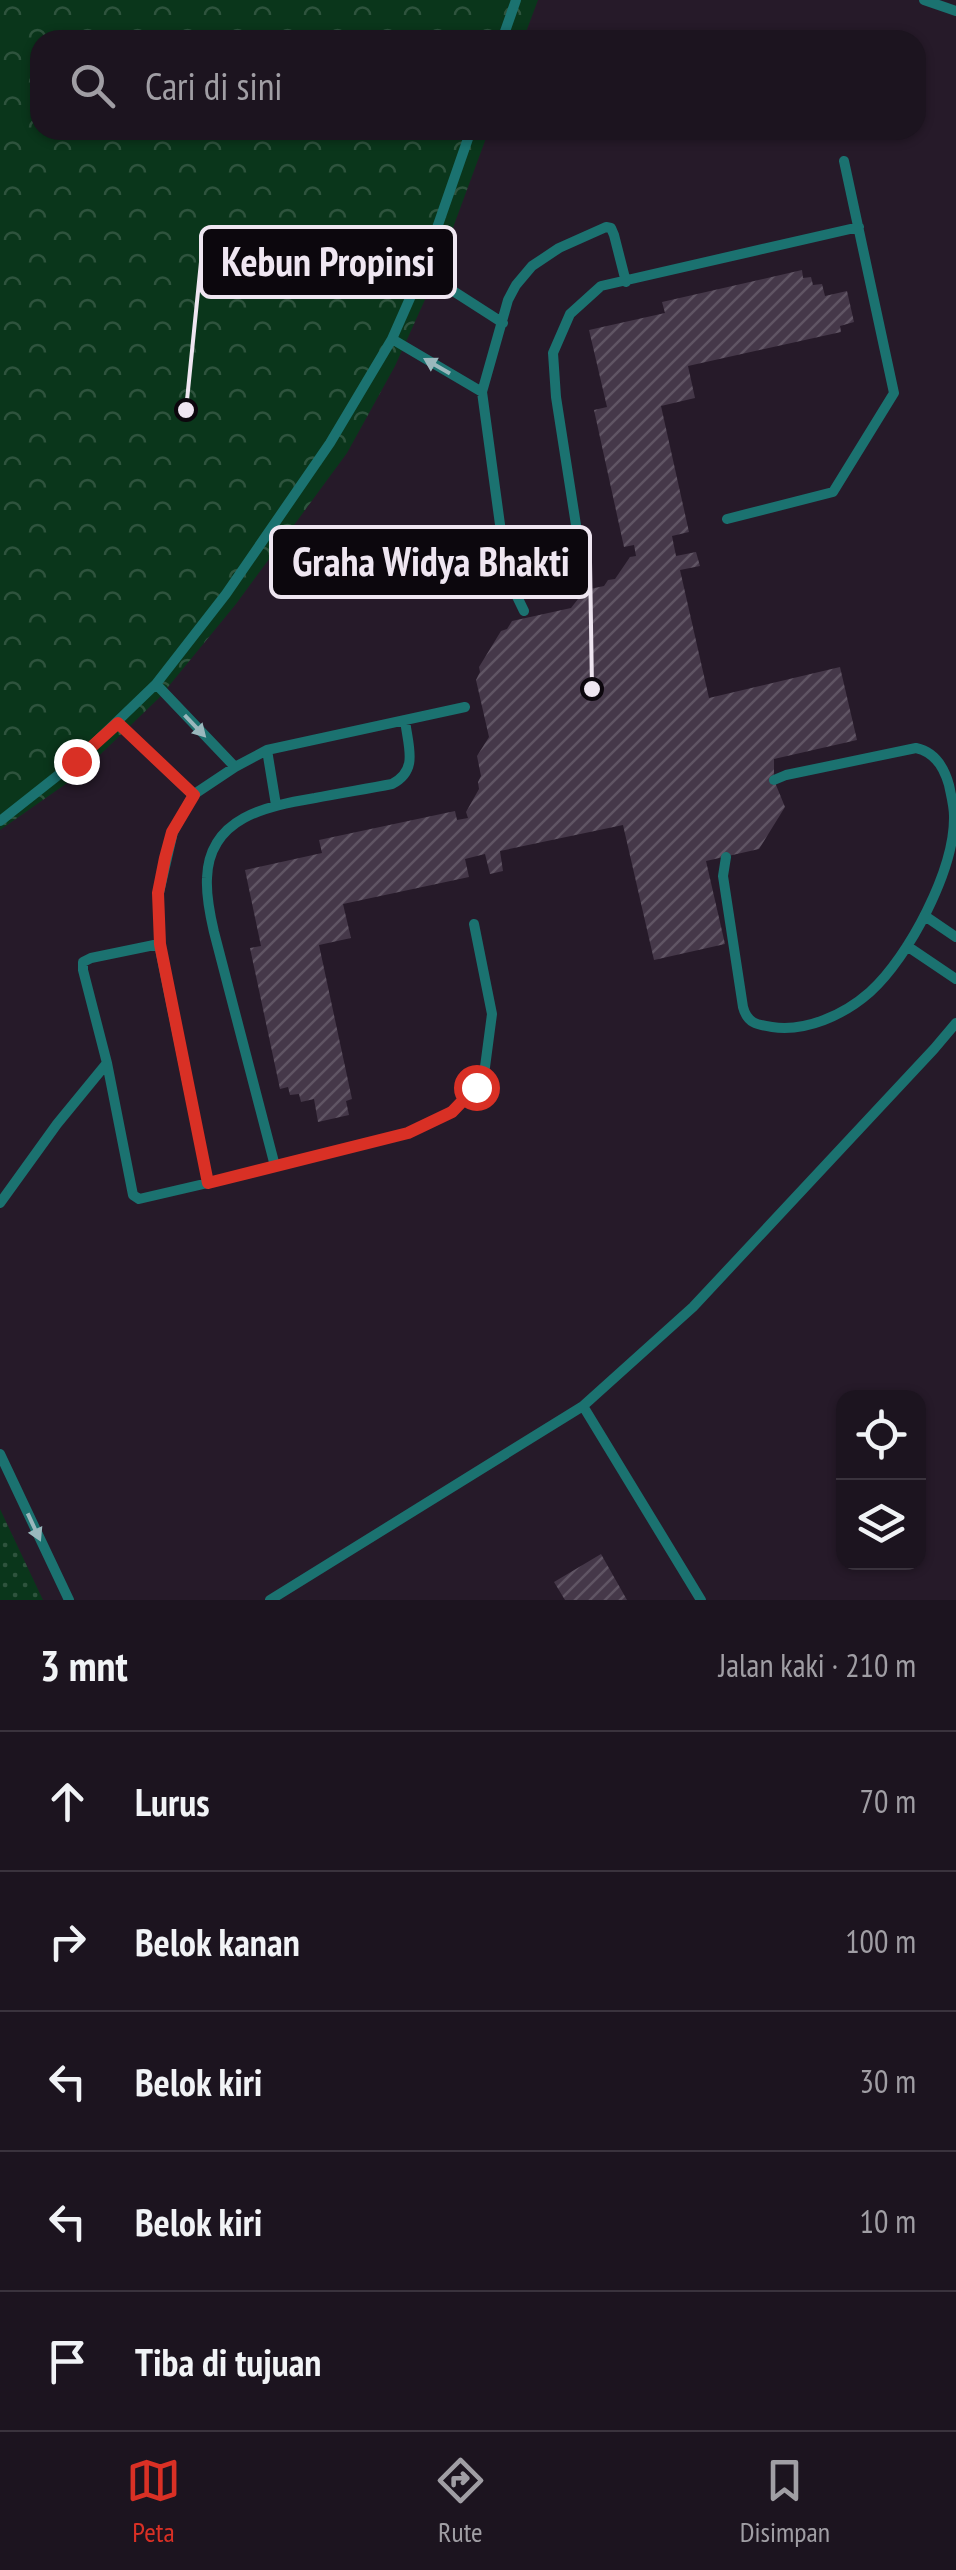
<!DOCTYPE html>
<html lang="id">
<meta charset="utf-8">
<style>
:root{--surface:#1c141f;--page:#251d28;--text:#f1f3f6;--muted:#a09ea4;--line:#3a333d;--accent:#d93025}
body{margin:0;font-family:"PT Sans Narrow",sans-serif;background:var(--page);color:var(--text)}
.controls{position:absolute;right:30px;bottom:30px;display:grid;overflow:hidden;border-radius:20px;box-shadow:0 2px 8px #0004}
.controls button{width:90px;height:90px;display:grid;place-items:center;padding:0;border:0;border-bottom:2px solid var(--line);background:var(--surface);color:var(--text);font:50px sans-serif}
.stop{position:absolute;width:30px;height:30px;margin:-22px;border:8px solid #d93025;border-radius:50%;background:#fff}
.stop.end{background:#d93025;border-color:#fff;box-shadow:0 2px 10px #0008}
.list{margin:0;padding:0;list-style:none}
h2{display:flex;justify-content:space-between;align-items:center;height:130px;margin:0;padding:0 40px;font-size:42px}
h2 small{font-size:32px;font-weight:400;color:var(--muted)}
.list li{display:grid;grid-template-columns:65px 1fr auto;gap:30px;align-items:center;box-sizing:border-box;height:140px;padding:0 40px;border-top:2px solid var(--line)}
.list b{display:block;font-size:38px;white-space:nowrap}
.list em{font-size:32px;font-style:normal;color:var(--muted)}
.icon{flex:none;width:55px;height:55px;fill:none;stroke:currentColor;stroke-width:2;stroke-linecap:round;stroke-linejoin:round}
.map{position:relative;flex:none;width:956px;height:1600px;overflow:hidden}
.search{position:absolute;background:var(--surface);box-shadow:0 2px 8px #0004;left:30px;right:30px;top:30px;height:110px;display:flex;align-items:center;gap:25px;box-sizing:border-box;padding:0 35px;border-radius:30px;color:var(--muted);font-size:38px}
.sheet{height:830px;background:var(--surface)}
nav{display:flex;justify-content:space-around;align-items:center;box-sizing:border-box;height:140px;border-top:2px solid var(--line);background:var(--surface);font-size:28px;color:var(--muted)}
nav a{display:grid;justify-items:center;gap:5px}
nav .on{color:var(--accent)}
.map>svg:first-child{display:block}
.grass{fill:url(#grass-dots)}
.forest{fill:url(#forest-crowns)}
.building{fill:url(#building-hatch)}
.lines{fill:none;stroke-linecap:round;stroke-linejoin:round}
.service{stroke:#1b7270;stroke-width:10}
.oneway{fill:#9ab8bd}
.route{stroke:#d93025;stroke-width:12}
.leader{fill:none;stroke:#efe6f1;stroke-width:4}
.callout-dot{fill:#efe6f1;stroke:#0c070d;stroke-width:4}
.callout{fill:#0c070d;stroke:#efe6f1;stroke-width:4}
.callout-label{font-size:40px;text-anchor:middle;font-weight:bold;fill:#efe6f1}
</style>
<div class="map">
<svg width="956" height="1600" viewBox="0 0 956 1600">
<defs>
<pattern id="grass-dots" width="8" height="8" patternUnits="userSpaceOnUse" patternTransform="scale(2.5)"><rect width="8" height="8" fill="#0a361b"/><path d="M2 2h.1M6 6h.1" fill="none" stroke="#2e533d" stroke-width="1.8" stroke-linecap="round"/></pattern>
<pattern id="forest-crowns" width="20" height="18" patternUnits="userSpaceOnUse" patternTransform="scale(2.5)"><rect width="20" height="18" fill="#0a361b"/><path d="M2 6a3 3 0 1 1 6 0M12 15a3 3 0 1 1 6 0" fill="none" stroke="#2e533d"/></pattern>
<pattern id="building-hatch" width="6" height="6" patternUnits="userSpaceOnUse" patternTransform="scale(2.5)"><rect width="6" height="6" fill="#453849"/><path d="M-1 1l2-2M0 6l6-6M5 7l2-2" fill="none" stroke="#605564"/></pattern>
</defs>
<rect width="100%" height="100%" fill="#261a29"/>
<path class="grass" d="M0,1509L43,1600H0Z"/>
<path class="forest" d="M0,0H538L523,40H40V130H489L433,282L395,366L347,453L236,604L159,698L80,774L0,830Z"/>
<path class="building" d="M802,270L803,278L811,277L813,285L822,284L825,296L847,291L854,322L840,326L841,332L688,366L695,398L661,406L689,532L672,536L676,556L696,552L700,566L680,570L709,698L840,667L857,740L774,759V780L785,807L759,849L706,861L725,944L654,960L623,825L500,851L503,871L490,874L485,854L465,859L469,877L343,904L351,938L319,945L352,1099L346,1101L349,1115L318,1122L314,1099L301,1102L299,1094L290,1095L288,1087L280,1089L250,948L261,946L245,870L322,853L319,840L455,811L457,820L468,818L466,812L479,789L478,782L481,776L477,756L489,737L476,680L480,672L479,667L501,631L507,629L512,621L571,608L585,590L604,586L608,580L615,579L630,557L636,556L634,545L624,547L594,410L607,407L589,330L665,313L662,302Z
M601,1554L627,1600H565L554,1582Z"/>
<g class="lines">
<path class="service" d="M924,0L956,11
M502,40L516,0
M422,271L503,323
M392,339L482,392
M727,519L833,492L894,393L844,161
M507,576L482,392L508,300L516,285L532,266L559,248L606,227L611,228L614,235L626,282
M524,611L507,576L563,546L572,539L576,525L556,397L553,353L570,314L601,286L859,227
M156,684L235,767
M465,707L267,750L235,767L193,795L173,832L159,893V944L208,1183L409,1133L452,1112L476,1087L485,1067L492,1014L474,924
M118,723L193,795
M267,750L276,805
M0,821L76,761L156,684L226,594L330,443L392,339L422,271L471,130
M726,857L723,876L743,1007C747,1023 757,1025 772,1027C806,1032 844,1015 870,992C909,957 955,869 954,816C954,806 951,795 949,785C944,767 935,752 916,748L786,775L774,780
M925,916L956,937
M159,944L91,958L83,962V970L107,1063L133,1195L139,1199L208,1183
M907,946L956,979
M275,1166L214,932C210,915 206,896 207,878C209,817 267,806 315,798C341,793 366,789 392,784C419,770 408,747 405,720
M0,1203L57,1124L107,1063
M583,1406L701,1600
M0,1454L69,1600
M270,1600L583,1406L693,1307L934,1049L956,1023"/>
</g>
<defs><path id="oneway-solid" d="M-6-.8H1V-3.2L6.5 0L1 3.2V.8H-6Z" transform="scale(2.5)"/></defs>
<g class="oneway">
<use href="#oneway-solid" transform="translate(437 366) rotate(-150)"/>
<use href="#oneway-solid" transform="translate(195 726) rotate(46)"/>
<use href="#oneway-solid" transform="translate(34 1527) rotate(65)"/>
</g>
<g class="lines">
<path class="route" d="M76,761L118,723L194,795L172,832L165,858L158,893L160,944L208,1183L408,1133L452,1112L476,1087"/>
</g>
<path class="leader" d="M186 410L201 262M592 689L590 562"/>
<g class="callout-dot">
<circle cx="186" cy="410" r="10"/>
<circle cx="592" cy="689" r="10"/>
</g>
<g class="callout">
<rect x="201" y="227" width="254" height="70" rx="10"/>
<rect x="271" y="527" width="319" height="70" rx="10"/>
</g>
<g class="callout-label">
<text x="328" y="276">Kebun Propinsi</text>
<text x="431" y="576">Graha Widya Bhakti</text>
</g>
</svg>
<div class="controls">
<button><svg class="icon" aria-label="locate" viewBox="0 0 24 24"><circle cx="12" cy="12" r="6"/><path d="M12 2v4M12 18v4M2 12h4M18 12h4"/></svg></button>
<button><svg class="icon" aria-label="layers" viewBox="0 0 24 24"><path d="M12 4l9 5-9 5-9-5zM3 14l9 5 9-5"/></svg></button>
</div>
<div class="stop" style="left:476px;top:1087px"></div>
<div class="stop end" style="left:76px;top:761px"></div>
<div class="search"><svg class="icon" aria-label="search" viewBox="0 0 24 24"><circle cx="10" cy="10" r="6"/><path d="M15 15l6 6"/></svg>Cari di sini</div>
</div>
<section class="sheet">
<h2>3 mnt<small>Jalan kaki · 210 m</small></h2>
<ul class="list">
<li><svg class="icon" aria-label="ahead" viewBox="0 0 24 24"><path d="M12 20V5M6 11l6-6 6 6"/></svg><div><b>Lurus</b></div><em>70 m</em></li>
<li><svg class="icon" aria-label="right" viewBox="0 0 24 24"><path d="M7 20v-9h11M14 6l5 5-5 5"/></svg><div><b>Belok kanan</b></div><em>100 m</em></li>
<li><svg class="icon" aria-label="left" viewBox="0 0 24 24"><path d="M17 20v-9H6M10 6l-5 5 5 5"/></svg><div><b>Belok kiri</b></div><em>30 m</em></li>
<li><svg class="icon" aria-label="left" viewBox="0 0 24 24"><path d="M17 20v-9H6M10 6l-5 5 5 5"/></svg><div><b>Belok kiri</b></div><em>10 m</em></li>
<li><svg class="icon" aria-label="arrive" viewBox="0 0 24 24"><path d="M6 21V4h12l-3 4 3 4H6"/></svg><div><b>Tiba di tujuan</b></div></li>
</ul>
</section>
<nav>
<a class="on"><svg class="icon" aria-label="map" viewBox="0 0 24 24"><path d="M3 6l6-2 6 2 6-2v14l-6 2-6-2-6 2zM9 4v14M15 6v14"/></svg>Peta</a>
<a><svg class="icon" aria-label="directions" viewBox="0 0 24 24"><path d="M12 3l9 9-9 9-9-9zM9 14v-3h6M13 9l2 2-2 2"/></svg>Rute</a>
<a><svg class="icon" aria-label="saved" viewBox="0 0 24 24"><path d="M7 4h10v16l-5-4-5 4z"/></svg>Disimpan</a>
</nav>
